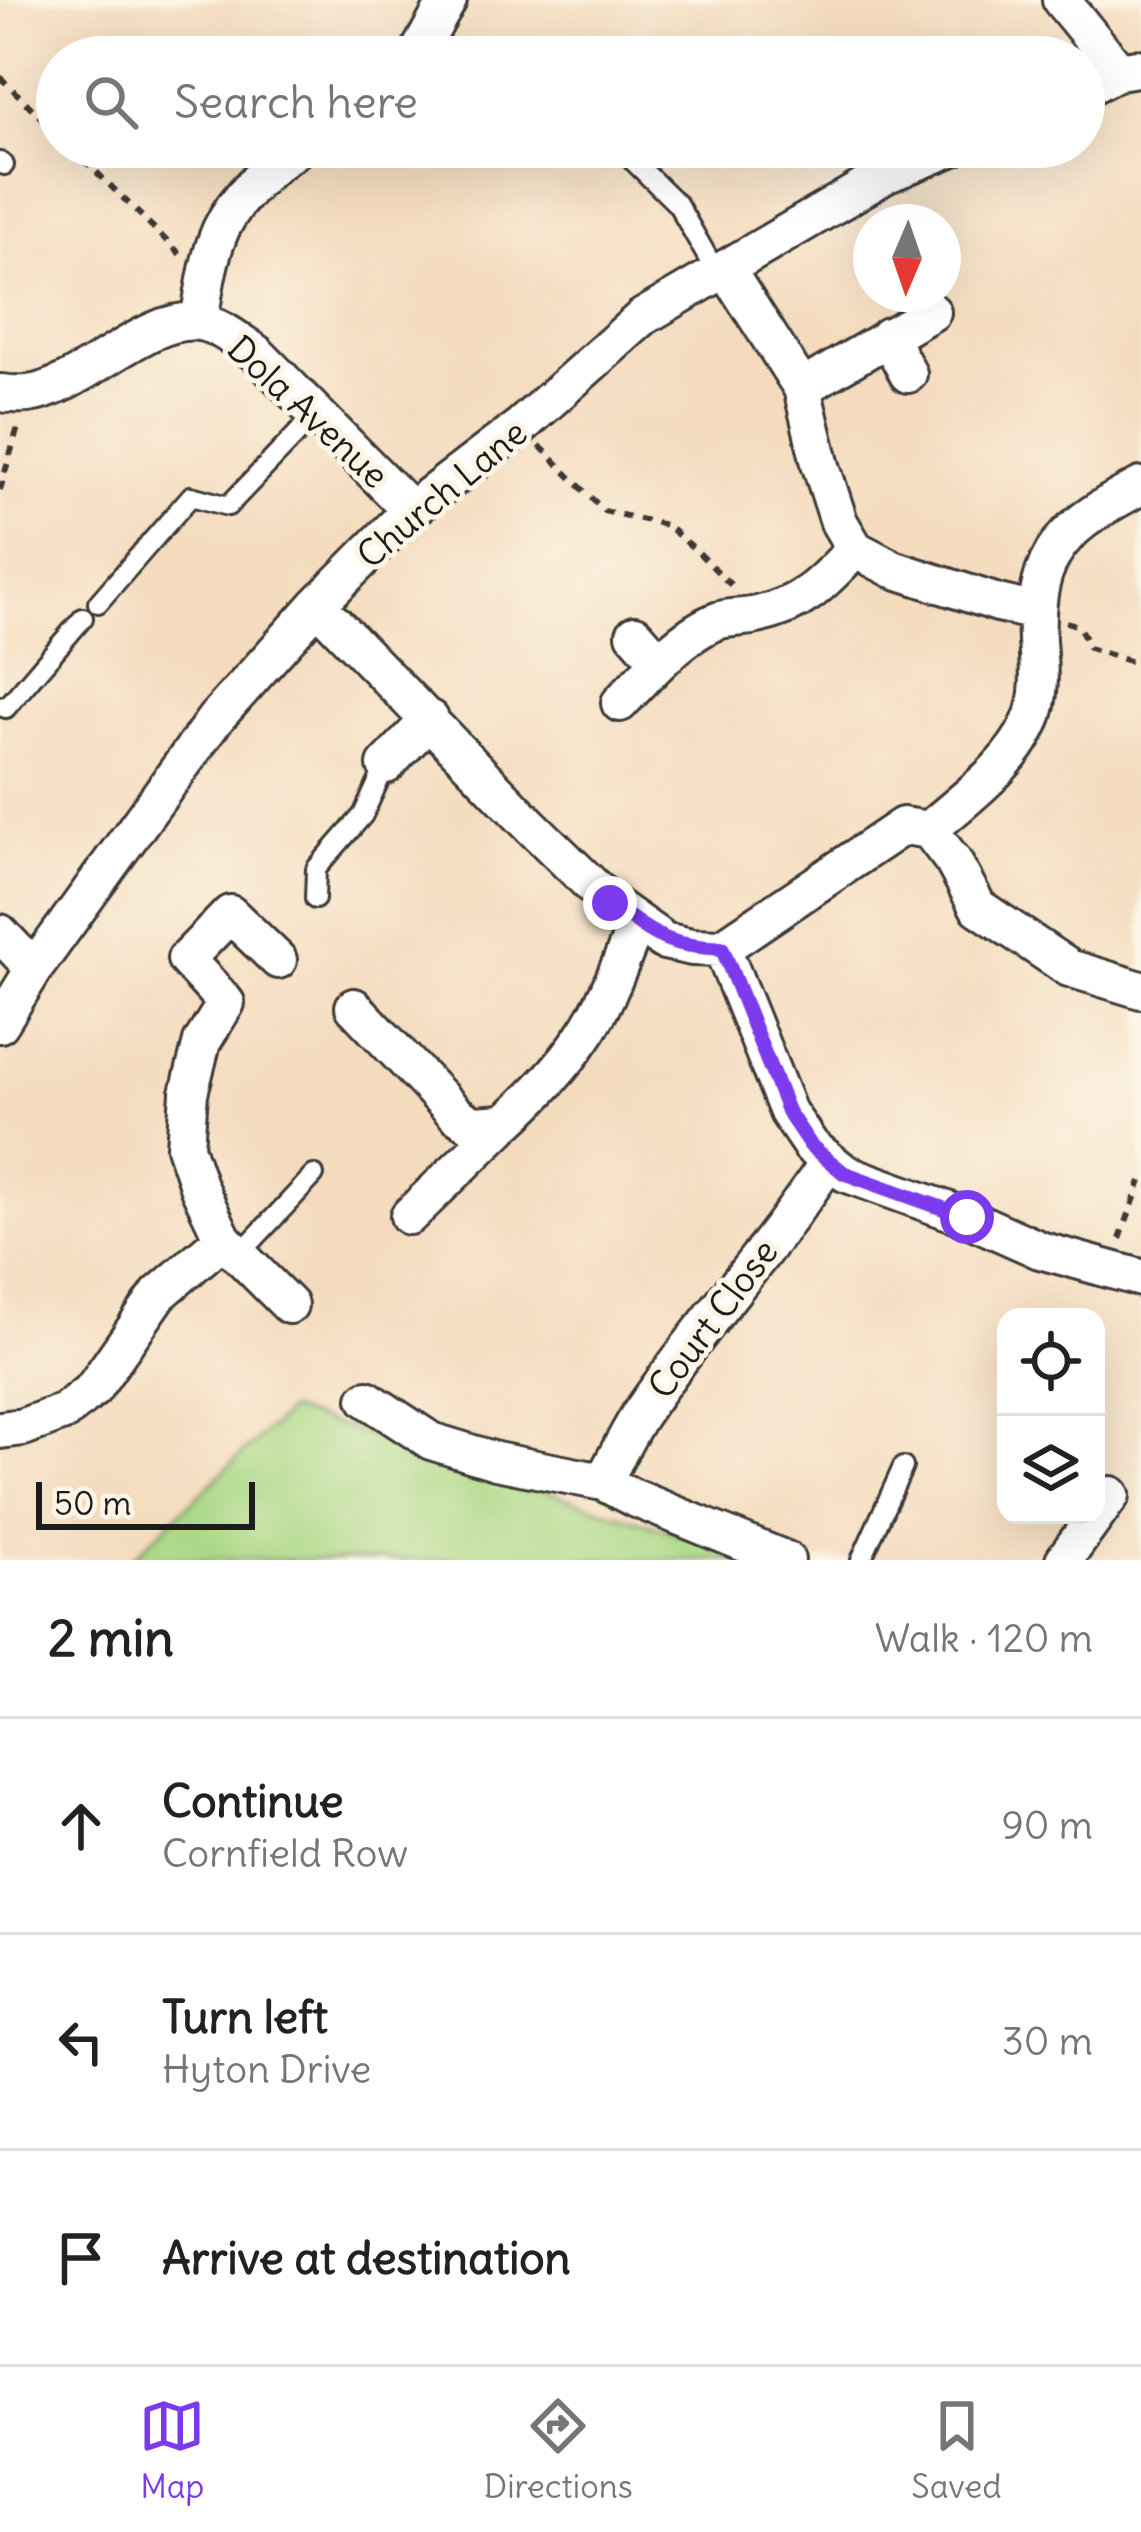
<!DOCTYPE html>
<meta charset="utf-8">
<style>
:root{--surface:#fff;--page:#f2f2f2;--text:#222;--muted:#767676;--line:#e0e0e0;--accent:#7c3aed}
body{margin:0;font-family:Delius,sans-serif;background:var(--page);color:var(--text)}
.controls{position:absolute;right:36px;bottom:36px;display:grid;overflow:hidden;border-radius:24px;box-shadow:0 12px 48px #0002}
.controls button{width:108px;height:108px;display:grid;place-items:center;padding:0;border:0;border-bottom:3px solid var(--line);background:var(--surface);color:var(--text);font:60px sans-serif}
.compass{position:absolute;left:853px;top:204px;width:108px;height:108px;border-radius:50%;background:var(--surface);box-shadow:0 12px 48px #0002;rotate:182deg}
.scale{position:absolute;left:36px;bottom:30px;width:219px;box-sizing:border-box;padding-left:12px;border:6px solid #1c1c1c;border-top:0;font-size:33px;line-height:42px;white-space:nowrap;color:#1c1c1c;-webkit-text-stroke:9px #fcf5e5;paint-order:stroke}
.stop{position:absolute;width:36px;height:36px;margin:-27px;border:9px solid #7c3aed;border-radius:50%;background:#fff}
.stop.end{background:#7c3aed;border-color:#fff;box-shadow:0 3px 12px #0008}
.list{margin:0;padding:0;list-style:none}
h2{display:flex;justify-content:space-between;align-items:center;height:156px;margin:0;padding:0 48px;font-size:51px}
h2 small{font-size:39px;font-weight:400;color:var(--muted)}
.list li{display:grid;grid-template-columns:78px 1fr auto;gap:36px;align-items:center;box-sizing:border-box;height:216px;padding:0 48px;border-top:3px solid var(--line)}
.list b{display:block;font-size:45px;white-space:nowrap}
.list p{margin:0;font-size:39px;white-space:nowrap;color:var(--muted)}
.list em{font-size:39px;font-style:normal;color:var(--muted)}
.icon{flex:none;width:66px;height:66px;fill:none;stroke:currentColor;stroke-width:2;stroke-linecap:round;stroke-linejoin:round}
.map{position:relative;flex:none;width:1141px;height:1560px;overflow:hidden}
.search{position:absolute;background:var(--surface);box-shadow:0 12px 48px #0002;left:36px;right:36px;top:36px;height:132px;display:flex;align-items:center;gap:30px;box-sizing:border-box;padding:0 42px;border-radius:66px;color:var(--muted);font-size:45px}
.sheet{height:804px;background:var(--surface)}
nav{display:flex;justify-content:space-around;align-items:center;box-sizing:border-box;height:168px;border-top:3px solid var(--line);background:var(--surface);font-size:33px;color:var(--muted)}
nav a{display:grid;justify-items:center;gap:6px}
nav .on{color:var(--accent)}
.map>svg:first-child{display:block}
.green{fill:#aad886;stroke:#637a51;stroke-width:3}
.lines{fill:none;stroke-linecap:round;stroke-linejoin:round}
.service-casing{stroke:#3c3934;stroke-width:24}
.minor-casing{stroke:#3c3934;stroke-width:42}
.path{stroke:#3c3934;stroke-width:6;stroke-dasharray:9 9;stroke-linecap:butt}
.service{stroke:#fff;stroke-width:18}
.minor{stroke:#fff;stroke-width:36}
.route{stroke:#7c3aed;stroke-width:15}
.labels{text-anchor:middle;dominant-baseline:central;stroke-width:10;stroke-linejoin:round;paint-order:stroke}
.street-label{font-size:36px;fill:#1c1c1c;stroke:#fcf5e5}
</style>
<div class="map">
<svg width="1141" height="1560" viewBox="0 0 1141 1560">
<rect width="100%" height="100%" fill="#fcf5e5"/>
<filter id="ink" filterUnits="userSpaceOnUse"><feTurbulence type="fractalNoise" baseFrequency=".00833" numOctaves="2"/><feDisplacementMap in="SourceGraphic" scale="24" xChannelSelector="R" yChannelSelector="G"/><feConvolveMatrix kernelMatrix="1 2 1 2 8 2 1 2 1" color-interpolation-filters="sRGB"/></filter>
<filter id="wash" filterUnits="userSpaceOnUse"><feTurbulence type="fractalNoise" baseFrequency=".004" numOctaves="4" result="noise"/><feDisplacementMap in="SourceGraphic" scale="48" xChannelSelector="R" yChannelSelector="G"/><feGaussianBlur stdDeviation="2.7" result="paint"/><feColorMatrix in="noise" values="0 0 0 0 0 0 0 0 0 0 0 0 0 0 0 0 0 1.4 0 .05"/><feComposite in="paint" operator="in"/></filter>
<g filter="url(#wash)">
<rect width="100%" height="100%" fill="#f4dbbe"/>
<path class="green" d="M289,1410L762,1560H130Z"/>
</g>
<g filter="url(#ink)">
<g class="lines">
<g class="service-casing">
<path id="service" d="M619,147L678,205L717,274
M0,162L4,165
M98,603L191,496L228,506L317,413
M0,706L6,708L83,618
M315,899L316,869L363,815L386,765
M239,1255L314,1175
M861,1560L903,1467"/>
</g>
<g class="minor-casing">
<path id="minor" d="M1061,0L1119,71
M416,57L448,0
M1084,89L1119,71L1137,68
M726,269L802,388L820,463L839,522L855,549L893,569L998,603L1036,612
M199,322C204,292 208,258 221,229C236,197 270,166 299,147
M888,336L908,374
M802,388L932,312
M0,393C9,394 19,395 28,394C83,387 146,315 199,322C219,325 240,342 256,353L411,510
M317,605L531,826L610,903L664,941L692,947L722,948L903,826L929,830L953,861L978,907L1069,968L1141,990
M635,634L659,661
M620,703C646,675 684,632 720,620C732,617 745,618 757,615C804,605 823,582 855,549
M386,765L430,719
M929,830C965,798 1010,767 1030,723C1042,697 1039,668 1037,641C1033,549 1066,526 1141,486
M0,933L34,969
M722,948L788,1112L811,1146L845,1173L966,1217L1040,1250L1141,1278
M278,960L230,914L186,959L226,1003L202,1042L189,1093L185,1147L199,1188L223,1239L289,1305
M354,1007L456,1114L473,1125L505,1123C533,1098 562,1068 583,1037C607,1003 621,961 637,923
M0,1024L34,969L215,719L317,605L411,510L521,426L643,317L887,174L953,147
M409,1216L505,1123
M367,1399L431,1441L496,1461L603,1482L632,1497L786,1560
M0,1430L23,1427L64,1412L93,1389L159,1294L223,1239
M603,1482C615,1460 626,1437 639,1416C698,1328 771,1249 829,1161
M1064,1560L1111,1495"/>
</g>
<path class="path" d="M0,77L57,133
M71,147L180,254
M540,446L604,511L666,525L695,549L732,586
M0,490L18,427
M1066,622L1079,626L1089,648L1141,665
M1120,1239L1141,1181"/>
<use href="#service" class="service"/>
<use href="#minor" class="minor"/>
</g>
</g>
<g class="lines" filter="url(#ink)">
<path class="route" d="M610,903C653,935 667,947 722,948L788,1112L811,1146L844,1173L967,1217"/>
</g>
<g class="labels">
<g class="street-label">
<text transform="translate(308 412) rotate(43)">Dola Avenue</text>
<text transform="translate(442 494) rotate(-40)">Church Lane</text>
<text transform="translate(713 1319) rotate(-53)">Court Close</text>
</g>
</g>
</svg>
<div class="controls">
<button><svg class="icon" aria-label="locate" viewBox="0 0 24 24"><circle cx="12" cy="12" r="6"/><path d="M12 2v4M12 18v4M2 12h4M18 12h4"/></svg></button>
<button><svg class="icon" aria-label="layers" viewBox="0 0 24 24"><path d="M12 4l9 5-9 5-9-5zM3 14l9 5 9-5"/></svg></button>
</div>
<svg class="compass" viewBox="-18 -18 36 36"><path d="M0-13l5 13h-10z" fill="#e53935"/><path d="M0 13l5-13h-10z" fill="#767676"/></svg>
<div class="scale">50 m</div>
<div class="stop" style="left:967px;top:1217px"></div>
<div class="stop end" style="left:610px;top:903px"></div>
<div class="search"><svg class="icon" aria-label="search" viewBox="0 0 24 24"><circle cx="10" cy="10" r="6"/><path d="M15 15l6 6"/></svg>Search here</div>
</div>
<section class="sheet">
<h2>2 min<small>Walk · 120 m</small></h2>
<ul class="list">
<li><svg class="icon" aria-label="ahead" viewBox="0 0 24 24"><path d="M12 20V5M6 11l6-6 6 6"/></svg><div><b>Continue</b><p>Cornfield Row</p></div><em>90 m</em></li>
<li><svg class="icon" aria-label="left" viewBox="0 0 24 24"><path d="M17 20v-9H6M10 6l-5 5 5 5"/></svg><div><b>Turn left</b><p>Hyton Drive</p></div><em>30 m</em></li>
<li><svg class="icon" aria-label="arrive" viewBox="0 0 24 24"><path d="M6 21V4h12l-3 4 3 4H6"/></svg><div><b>Arrive at destination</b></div></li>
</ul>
</section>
<nav>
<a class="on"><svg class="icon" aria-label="map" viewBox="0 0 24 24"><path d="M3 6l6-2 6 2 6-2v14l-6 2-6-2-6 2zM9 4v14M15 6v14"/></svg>Map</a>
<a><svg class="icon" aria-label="directions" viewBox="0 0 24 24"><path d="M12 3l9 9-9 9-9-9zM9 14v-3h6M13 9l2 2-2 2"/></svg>Directions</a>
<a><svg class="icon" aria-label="saved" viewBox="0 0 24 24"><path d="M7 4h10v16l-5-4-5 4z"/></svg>Saved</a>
</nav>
